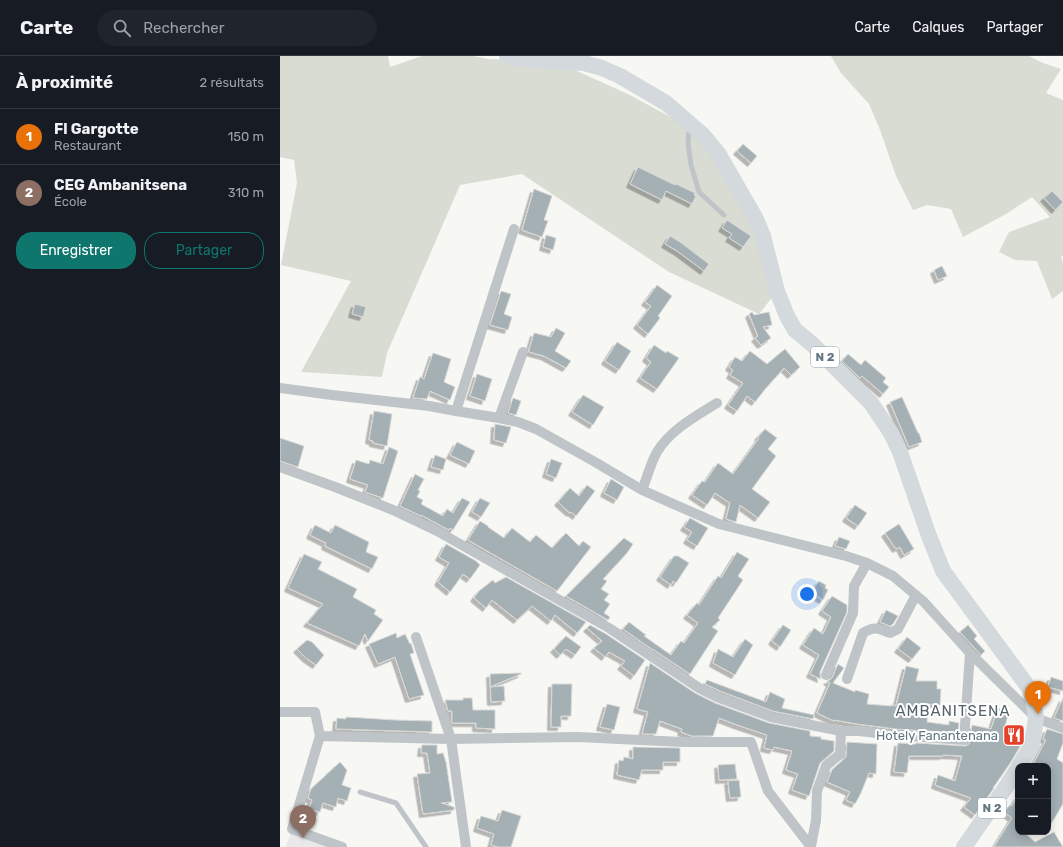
<!DOCTYPE html>
<html lang="fr">
<meta charset="utf-8">
<style>
:root{--surface:#171b24;--page:#20242c;--text:#f1f3f6;--muted:#9ea1a6;--line:#363941;--accent:#0f766e}
body{margin:0;font-family:Rubik,sans-serif;background:var(--page);color:var(--text)}
.controls{position:absolute;right:12px;bottom:12px;display:grid;overflow:hidden;border-radius:8px;box-shadow:0 2px 10px #0003}
.controls button{width:36px;height:36px;display:grid;place-items:center;padding:0;border:0;border-bottom:1px solid var(--line);background:var(--surface);color:var(--text);font:20px sans-serif}
.you{position:absolute;left:527px;top:538px;width:14px;height:14px;margin:-10px;border:3px solid #fff;border-radius:50%;background:#1a73e8;box-shadow:0 0 0 6px #1a73e833}
.badge{display:grid;place-items:center;width:26px;height:26px;border-radius:50%;background:var(--accent);color:#fff;font-size:13px;font-weight:700}
.pin{position:absolute;translate:-50% -33px;filter:drop-shadow(0 1px 2px #0008)}
.pin::after{content:'';position:absolute;top:21px;width:14px;height:12px;background:inherit;clip-path:polygon(0 0,100% 0,50% 100%)}
.list{margin:0;padding:0;list-style:none}
h2{display:flex;justify-content:space-between;align-items:center;height:52px;margin:0;padding:0 16px;font-size:17px}
h2 small{font-size:13px;font-weight:400;color:var(--muted)}
.list li{display:grid;grid-template-columns:26px 1fr auto;gap:12px;align-items:center;box-sizing:border-box;height:56px;padding:0 16px;border-top:1px solid var(--line)}
.list b{display:block;font-size:15px;white-space:nowrap}
.list p{margin:0;font-size:13px;white-space:nowrap;color:var(--muted)}
.list em{font-size:13px;font-style:normal;color:var(--muted)}
.actions{display:flex;gap:8px;padding:12px 16px}
.actions a{flex:1;padding:9px 0;border:1px solid var(--accent);border-radius:16px;text-align:center;font-size:14px;color:var(--accent)}
.actions .main{background:var(--accent);color:#fff}
.icon{flex:none;width:22px;height:22px;fill:none;stroke:currentColor;stroke-width:2;stroke-linecap:round;stroke-linejoin:round}
.map{position:relative;flex:none;width:783px;height:791px;overflow:hidden}
header{display:flex;align-items:center;gap:24px;box-sizing:border-box;height:56px;padding:0 20px;background:var(--surface);border-bottom:1px solid var(--line)}
header strong{font-size:19px}
nav{display:flex;gap:22px;margin-inline-start:auto;font-size:14px}
.search{width:280px;height:36px;background:var(--page);display:flex;align-items:center;gap:10px;box-sizing:border-box;padding:0 14px;border-radius:22px;color:var(--muted);font-size:15px}
main{display:flex}
aside{flex:1;background:var(--surface)}
.map>svg:first-child{display:block}
.built{fill:#e8e9e8}
.green{fill:#d8dcd3}
.building{fill:#a5b0b4;stroke:#d9d9d7;filter:url(#shadow)}
.lines{fill:none;stroke-linecap:round;stroke-linejoin:round}
.service{stroke:#bec4c7;stroke-width:5}
.minor{stroke:#bec4c7;stroke-width:10}
.primary{stroke:#d3d9dc;stroke-width:16}
.labels{text-anchor:middle;dominant-baseline:central;stroke-width:4;stroke-linejoin:round;paint-order:stroke}
.shield{fill:#fff;stroke:#919fa6;stroke-width:1}
.shield-label{font-size:12px;font-weight:bold;fill:#627680}
.poi-label{font-size:13px;fill:#627680;stroke:#fff;text-anchor:end}
.quarter-label{font-size:15px;letter-spacing:1px;fill:#54636b;stroke:#fff}
</style>
<header>
<strong>Carte</strong>
<div class="search"><svg class="icon" aria-label="search" viewBox="0 0 24 24"><circle cx="10" cy="10" r="6"/><path d="M15 15l6 6"/></svg>Rechercher</div>
<nav><a>Carte</a><a>Calques</a><a>Partager</a></nav>
</header>
<main>
<aside>
<h2>À proximité<small>2 résultats</small></h2>
<ul class="list">
<li><span class="badge" style="background:#e8710a">1</span><div><b>Fl Gargotte</b><p>Restaurant</p></div><em>150 m</em></li>
<li><span class="badge" style="background:#8d6e63">2</span><div><b>CEG Ambanitsena</b><p>École</p></div><em>310 m</em></li>
</ul>
<div class="actions"><a class="main">Enregistrer</a><a>Partager</a></div>
</aside>
<div class="map">
<svg width="783" height="791" viewBox="0 0 783 791">
<defs>
<filter id="shadow"><feDropShadow dx="-3.5" dy="3.5" stdDeviation="0" flood-color="#0004"/></filter>
</defs>
<rect width="100%" height="100%" fill="#f7f7f4"/>
<path class="built" d="M12,773L63,791H6Z"/>
<path class="green" d="M0,0H108L110,11L142,0H193L208,3L277,6L350,39L423,79L454,125L497,235L479,258L389,216L242,118L180,129L107,297L102,321L21,316L71,225L1,209L17,127L14,104L0,101Z
M551,0H749L763,7L781,13L766,37L783,44V199L781,201L783,207V235L772,243L757,205L735,204L719,196L729,176L770,161L752,141L726,158L683,181L671,153L647,149L633,154L616,120L600,74L589,48L561,17Z"/>
<path class="building" d="M463,88L477,100L471,107L457,95Z
M358,111L395,129L396,128L415,137L414,139L416,140L412,148L386,135L382,144L350,128Z
M254,133L272,140L264,164L268,165L262,181L242,174Z
M772,135L783,146L775,154L764,142Z
M447,164L471,180L463,191L449,182L452,178L442,172Z
M266,179L276,182L273,194L263,191Z
M390,180L400,186L429,208L424,215L397,195L385,188Z
M662,210L667,220L658,224L654,214Z
M377,229L392,240L378,260L380,262L368,278L357,269L371,250L365,246Z
M221,235L231,238L224,258L232,261L228,274L210,269Z
M75,248L86,251L83,261L72,258Z
M472,256L474,259L489,256L492,269L483,271L491,282L481,289L475,282L478,280L469,258Z
M276,272L285,277L275,295L291,305L286,312L264,300L249,296V294L254,277L271,281Z
M337,286L351,295L339,314L325,305Z
M374,289L386,297L387,295L399,302L377,333L360,322L371,306L366,302Z
M505,293L520,311L511,319L504,312L486,332L475,346L467,340L457,355L448,349L463,327L450,319L453,314L449,311L455,301L462,305L470,295L487,308Z
M153,297L171,303L164,326L175,331L170,344L150,335L147,343L133,342L140,321L144,323Z
M568,298L581,309L585,304L606,322L603,326L609,331L603,338L582,320L580,322L562,305Z
M197,318L212,323L205,345L190,340Z
M303,339L324,351L313,369L292,356Z
M622,341L638,377H639L642,386L629,391L610,346Z
M233,342L241,345L236,359L228,357Z
M94,355L112,358L107,390L93,387V385L89,384Z
M215,368L231,371L226,387L214,384Z
M485,373L497,382L488,393L496,400L472,433L490,446L478,462L460,449L456,466L446,463L450,447L435,437L427,449L412,439L422,425L425,426L438,407L453,418L479,382L478,381Z
M0,382L24,390L18,411L0,405Z
M177,386L195,395L189,408L170,399Z
M109,391L118,395L103,442L85,436L88,429L70,423L76,404L89,408L90,404L103,408Z
M155,399L166,403L163,414L151,411Z
M271,403L282,407L276,422L266,418Z
M135,418L144,423L138,434L140,435L137,441L143,444L141,448L163,460L167,453L173,457L182,442L190,446L173,474L170,472L169,474L141,459V460L120,450Z
M331,423L344,431L337,444L324,437Z
M307,429L315,435L296,460L291,456L290,457L278,446L290,432L299,440Z
M200,442L210,447L201,461L192,456Z
M575,449L587,457L578,470L566,462Z
M410,462L428,472L417,490L407,484L412,476L404,471Z
M200,465L208,470V471L224,482L232,472L250,486L256,479L272,492L286,477L299,490L303,485L311,491L277,535L188,484Z
M619,468L634,493L624,499L620,491L616,493L605,477Z
M35,469L51,477L55,469L89,486L86,496L98,501L92,513L45,490L46,487L30,479Z
M559,481L570,485L566,493L555,490Z
M344,482L353,488L347,497L323,523L327,525L321,533L329,538L324,544L330,548L324,557L330,561L328,564L286,540Z
M166,488L196,505L200,509L190,523L183,518L170,536L158,526L169,507L159,501Z
M457,496L469,503L458,520L463,524L438,562L440,564L432,571L438,575L410,618L374,594V593L373,594L343,573L349,566L366,579L364,580L391,599L401,585L404,587L418,567L407,559L417,547L419,549L438,520L441,522Z
M24,498L42,506L38,513L77,533L73,541L96,554L94,558L103,564L88,585L85,578L79,590L27,567L43,548L8,532Z
M394,500H398L409,507L396,527L393,525L391,529L380,521Z
M226,521L306,566L297,577L275,559L271,565L252,550L237,564L212,544L206,552L194,542L199,535L213,524L215,527Z
M539,525L546,529L545,532L548,534L543,544L531,537Z
M552,540L567,549V556L540,616V619L541,623L530,618L539,599L523,589L534,572L543,578L551,561L542,555Z
M606,554L618,560L613,568L610,570L600,566Z
M310,569L326,578L365,604L354,620L341,610L345,605L329,596L325,601L314,592L322,585L307,572Z
M503,569L511,574L500,591L492,585Z
M688,569L697,580L694,583L705,595L701,599L680,576Z
M116,577L117,582L125,578L130,588L131,587L134,597L130,598L144,639L129,643L115,601L98,608L89,588Z
M286,580L301,591L295,599L286,593L280,599L274,593Z
M627,581L641,592L632,603L618,593Z
M465,583L473,589L455,619L433,607L438,593L453,601Z
M27,584L32,586L44,599L36,609L26,602L17,593Z
M370,607L415,637L435,647L489,667L530,675V680L541,681V683L554,685V695L540,707L529,740L512,734L518,718L506,714L512,695L494,691L493,694L484,692L487,679L457,669L439,662L433,680H412L401,676L402,673L380,665L376,678H362L368,656L357,653Z
M558,608L564,612L553,627L575,636V634L589,638L587,648L611,650V649L616,650L626,610L639,613L636,625H657V633H661L660,649L648,648L647,666L669,669V665L679,667L678,677L616,673L577,668L554,664V665L537,657L550,627L547,625L550,624L552,622Z
M241,617V618L210,631L224,630L225,645L211,646L210,618Z
M771,621L783,625V635L768,631Z
M427,624L486,646L490,636L505,643L502,652L534,659L533,663L493,655L440,635L425,628Z
M272,628H292L291,660H281V671H271Z
M183,642H192L193,654H215V673L196,672V667H172V655H168L165,644H183Z
M783,642V665L774,662Z
M327,648L340,651L334,674L320,671Z
M718,652L729,656L725,670L742,671L741,689L731,706L713,732H714L695,759L684,751L691,742L655,729L658,719L675,725L682,700L663,699V700H629L627,717L614,716L618,687L636,688V687L686,690L689,688L690,685L692,669L711,673Z
M66,661L115,664L152,665V676L56,673L57,662L66,663Z
M767,673L783,678V687L777,703L783,707V748L768,773V710H752L766,684L763,683Z
M567,686L597,688L596,718L589,717L581,737L575,748L566,744L570,736L547,726L552,714L566,701Z
M142,689H157V698L163,697L166,706L172,746L161,747L174,751V754L143,758L137,718L150,717L147,697H141Z
M353,691L400,692V706H383V714H362L359,724L337,719L339,704L343,705L344,701L353,703Z
M60,706L67,714L62,729L71,732L67,745L58,742L56,751L43,747L40,756L29,753L32,744L28,742L31,733Z
M455,708L457,723L439,724L438,709Z
M459,724L461,741L450,742L448,725Z
M738,740V776H744L755,786L774,776L783,791H714L732,762L724,756L730,749L732,750Z
M222,754L241,760L231,791H218L211,789L214,778L197,772L201,760L218,765Z"/>
<g class="lines">
<path class="service" d="M409,72L408,87L411,109L419,136L444,159
M80,736L116,747L146,791"/>
<path class="minor" d="M0,332L52,339L149,350L176,355L219,362L238,366L256,373L315,406L362,434L398,450L439,468L566,500L587,507L613,520L644,546L690,597L756,662L783,672
M176,355L234,173
M219,362L243,296
M0,411L55,431L113,454L157,475L329,572L419,632L437,641L491,661L561,675H579L615,679L684,684L690,597
M362,434C367,422 371,406 377,396C390,374 416,360 437,347
M136,581L171,683L186,791
M546,619L573,557L574,530L587,507
M567,623L583,577C594,570 598,572 610,577L618,573L636,539
M0,656H35L40,680L12,773L62,791
M40,680L171,683L298,681L402,686H471L488,735L531,791
M531,790L536,764L537,735L546,710L560,698L561,675"/>
<path class="primary" d="M227,0L239,3L304,7L322,12L340,20L386,47L423,79L438,97L476,163L483,180L497,235L507,260L515,274L532,288L591,347L611,377L620,396L649,480L663,515L749,632L753,643L756,662L752,689L739,710
M684,791L728,728L738,712"/>
</g>
<defs>
<g id="restaurant-square" transform="scale(1.15)"><rect x="-9" y="-9" width="18" height="18" rx="4" fill="#e44128" stroke="#fff"/><path d="M-5-6h1v4h1v-4h1v4h1v-4h1v5L-1.5 .5V6h-2V.5L-5-1ZM5-6V6H3V1.5H1.5Q1.5-4 5-6Z" fill="#fff"/></g>
</defs>
<g fill-rule="evenodd">
<use href="#restaurant-square" x="734" y="679"/>
</g>
<g class="labels">
<g class="shield">
<rect x="531" y="291" width="28" height="20" rx="3"/>
<rect x="698" y="742" width="28" height="20" rx="3"/>
</g>
<g class="shield-label">
<text x="545" y="301">N 2</text>
<text x="712" y="752">N 2</text>
</g>
<g class="poi-label">
<text x="718" y="679">Hotely Fanantenana</text>
</g>
<g class="quarter-label">
<text x="673" y="655">AMBANITSENA</text>
</g>
</g>
</svg>
<div class="controls">
<button>+</button>
<button>−</button>
</div>
<div class="you"></div>
<div class="pin badge" style="left:758px;top:658px;background:#e8710a">1</div>
<div class="pin badge" style="left:23px;top:782px;background:#8d6e63">2</div>
</div>
</main>
